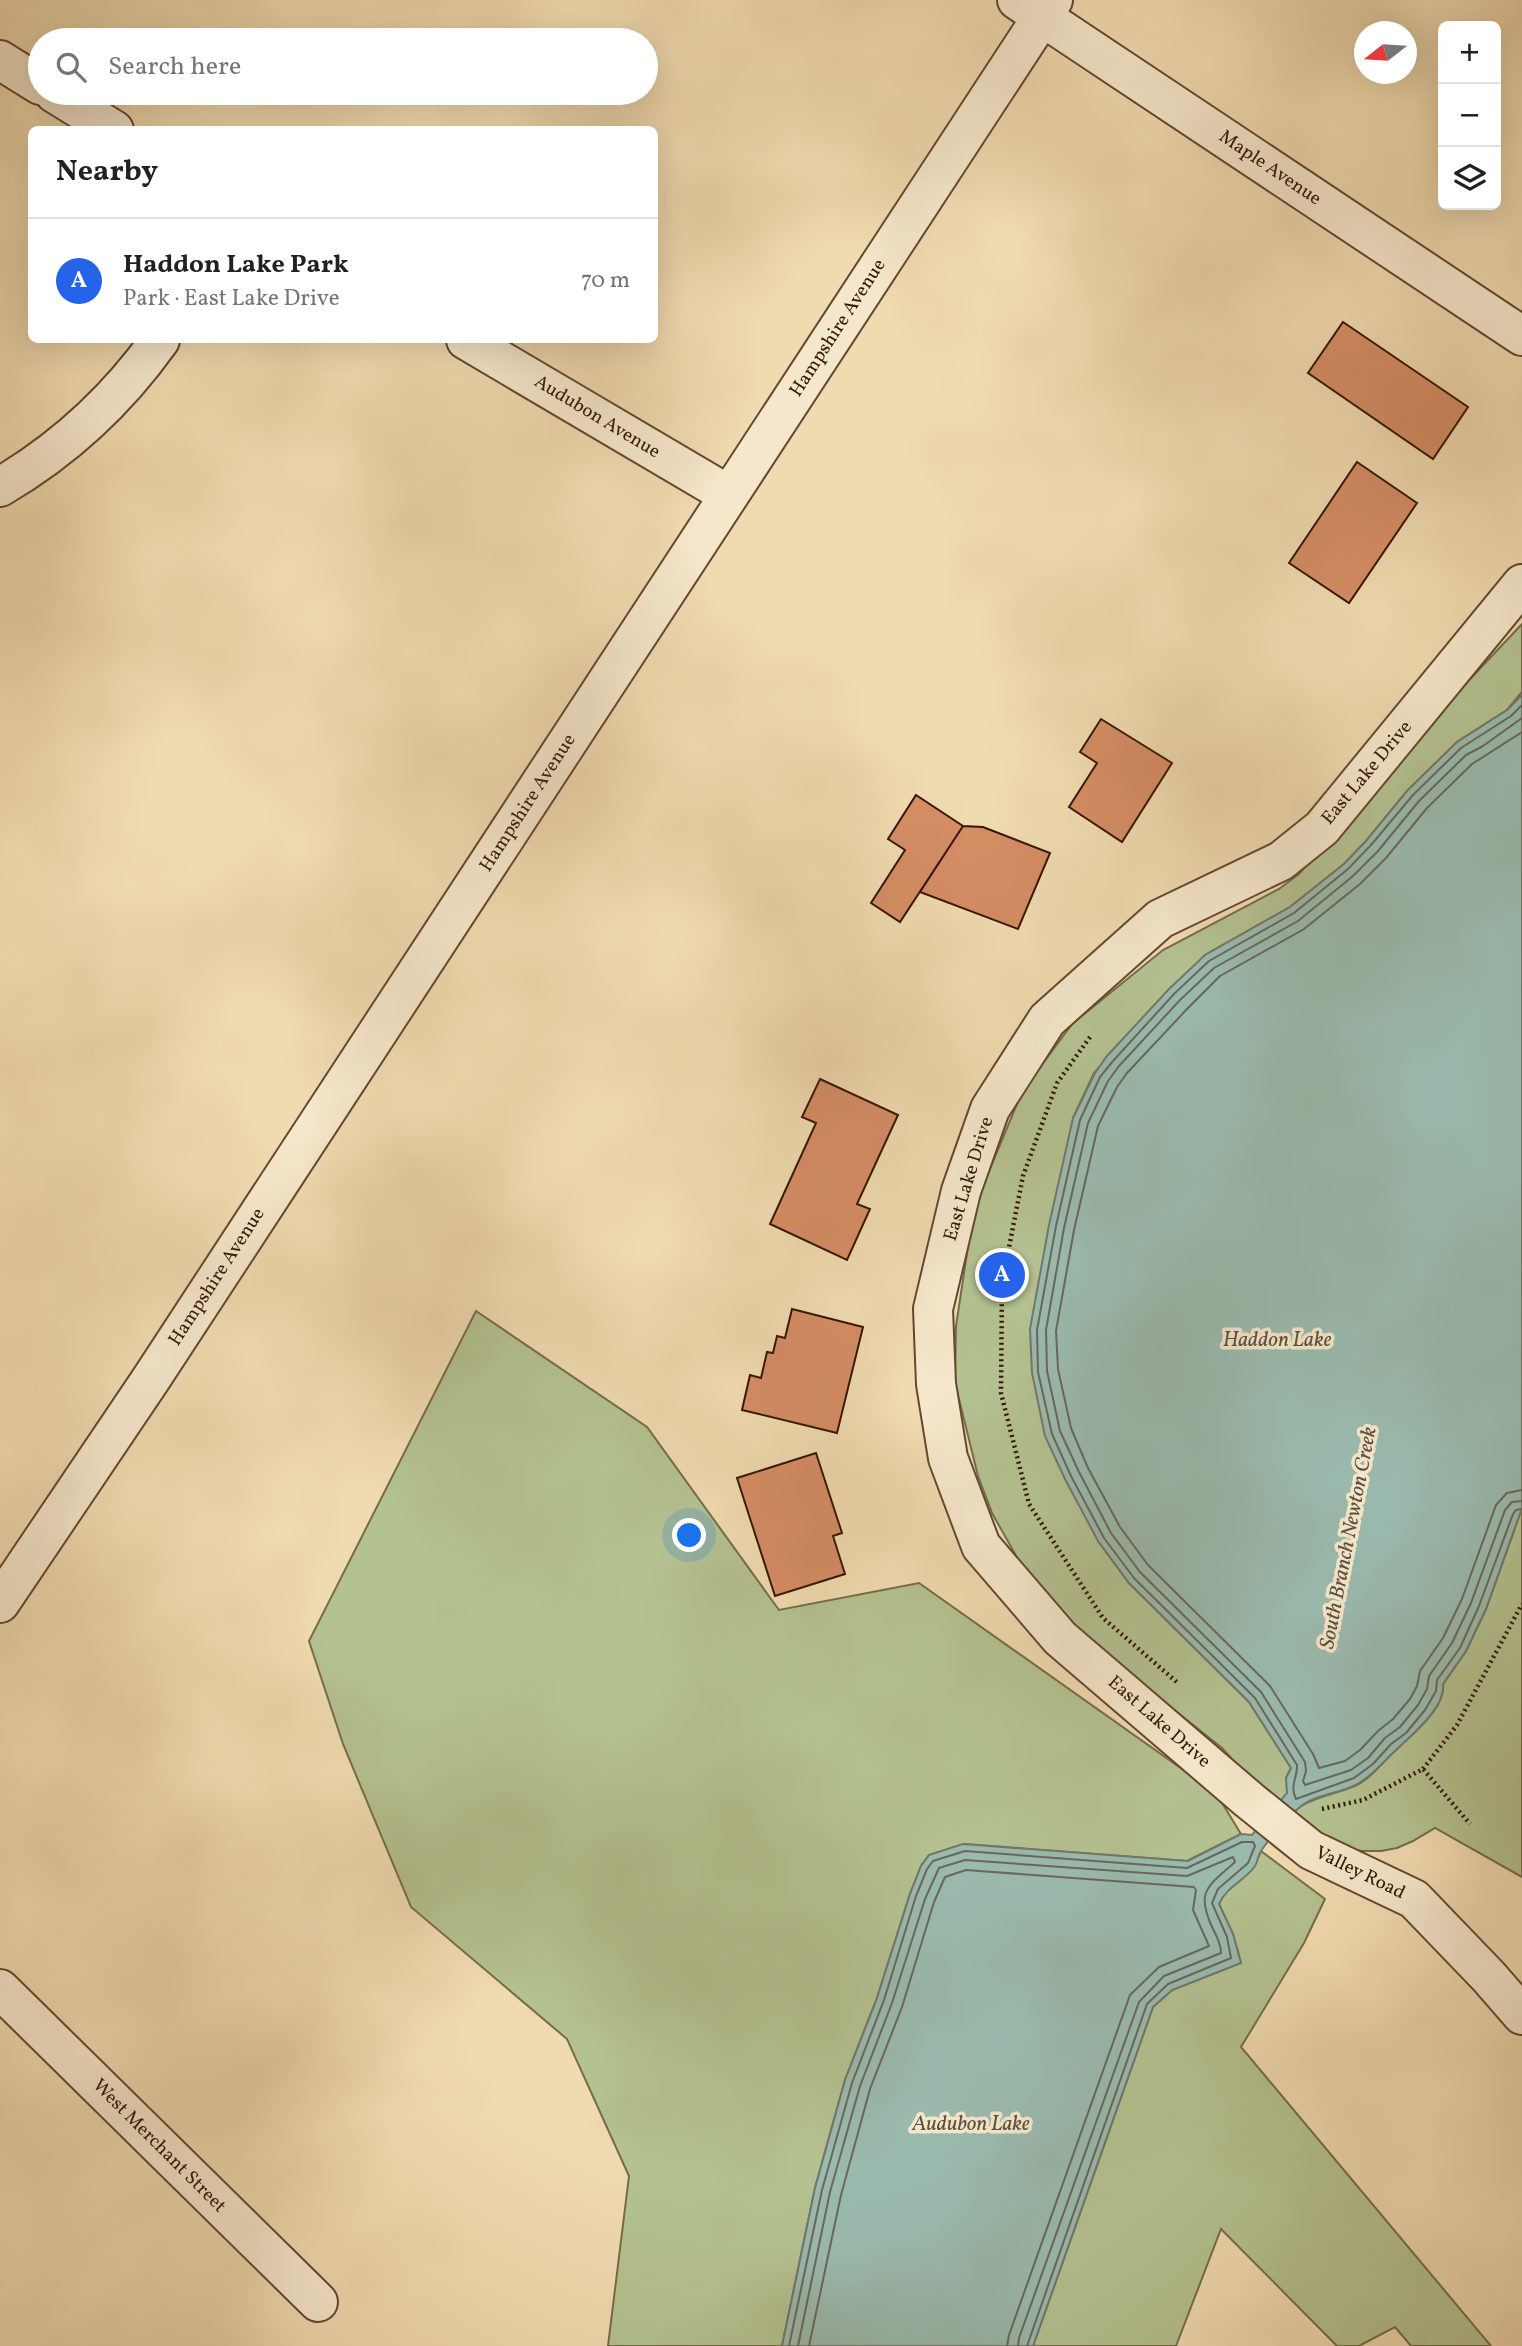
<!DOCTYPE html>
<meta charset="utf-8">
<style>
:root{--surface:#fff;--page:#f6f6f6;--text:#202124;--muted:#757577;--line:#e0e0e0;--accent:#2563eb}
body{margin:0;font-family:Vollkorn,serif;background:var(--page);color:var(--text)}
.controls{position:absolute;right:21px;top:21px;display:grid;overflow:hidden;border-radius:10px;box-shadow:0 7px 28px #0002}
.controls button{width:63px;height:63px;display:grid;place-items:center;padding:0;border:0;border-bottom:2px solid var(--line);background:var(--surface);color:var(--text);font:35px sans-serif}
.compass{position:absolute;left:1354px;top:21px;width:63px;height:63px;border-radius:50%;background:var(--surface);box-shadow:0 7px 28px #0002;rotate:253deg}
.you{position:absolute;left:690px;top:1536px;width:24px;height:24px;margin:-18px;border:5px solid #fff;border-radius:50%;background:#1a73e8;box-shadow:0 0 0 10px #1a73e833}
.badge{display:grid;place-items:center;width:46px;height:46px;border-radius:50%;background:var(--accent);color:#fff;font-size:23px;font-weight:700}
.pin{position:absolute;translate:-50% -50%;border:4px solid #fff;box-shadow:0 2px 7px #0006}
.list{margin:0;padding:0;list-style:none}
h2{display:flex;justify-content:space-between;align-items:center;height:91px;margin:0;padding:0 28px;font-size:30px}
h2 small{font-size:23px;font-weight:400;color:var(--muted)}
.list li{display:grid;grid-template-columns:46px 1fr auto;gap:21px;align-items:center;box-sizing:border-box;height:126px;padding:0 28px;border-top:2px solid var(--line)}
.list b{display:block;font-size:26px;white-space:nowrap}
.list p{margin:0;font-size:23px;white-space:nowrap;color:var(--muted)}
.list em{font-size:23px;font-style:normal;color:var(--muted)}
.icon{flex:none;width:38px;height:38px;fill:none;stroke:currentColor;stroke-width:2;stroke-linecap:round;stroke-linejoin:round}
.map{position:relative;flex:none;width:1522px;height:2346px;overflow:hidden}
.search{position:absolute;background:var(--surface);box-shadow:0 7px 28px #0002;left:28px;top:28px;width:630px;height:77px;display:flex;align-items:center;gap:18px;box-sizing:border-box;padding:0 24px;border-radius:38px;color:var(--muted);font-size:26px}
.panel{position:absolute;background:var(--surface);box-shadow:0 7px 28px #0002;left:28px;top:126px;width:630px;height:217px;border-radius:10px}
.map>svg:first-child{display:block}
.green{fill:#b4c190;stroke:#766c4c;stroke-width:2}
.water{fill:#9abaae;stroke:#72786c;stroke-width:2}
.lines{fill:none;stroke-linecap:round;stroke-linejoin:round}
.shore{stroke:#68685c;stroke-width:2}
.building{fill:#d58d64;stroke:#371609;stroke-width:2}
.minor-casing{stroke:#654732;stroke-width:42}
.path{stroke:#371609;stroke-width:4.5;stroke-dasharray:2 3.5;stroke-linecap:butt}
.minor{stroke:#f5e7cb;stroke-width:38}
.labels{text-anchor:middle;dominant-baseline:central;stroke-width:7;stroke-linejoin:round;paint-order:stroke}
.street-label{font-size:19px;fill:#371609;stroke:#f5e7cb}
.water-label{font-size:21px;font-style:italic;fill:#5a4f43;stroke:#f5e7cb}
</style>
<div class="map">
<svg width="1522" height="2346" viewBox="0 0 1522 2346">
<rect width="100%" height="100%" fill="#f0daaf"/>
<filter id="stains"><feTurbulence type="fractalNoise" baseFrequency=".00286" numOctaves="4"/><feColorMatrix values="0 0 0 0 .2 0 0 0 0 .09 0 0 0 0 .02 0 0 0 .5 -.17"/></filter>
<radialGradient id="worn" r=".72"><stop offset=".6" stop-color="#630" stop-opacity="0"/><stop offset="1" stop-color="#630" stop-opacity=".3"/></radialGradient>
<path class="green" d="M1522,624V692L1507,710L1457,742L1407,791L1366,841L1344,864L1290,907L1205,955L1094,1073L1073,1118L1098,1541L1129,1583L1249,1702L1291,1768L1286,1778L1301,1806C1319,1796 1339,1793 1357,1785C1374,1776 1384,1760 1397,1748C1413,1735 1446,1706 1443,1684L1466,1651L1486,1609L1522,1508V1877L1435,1828L1413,1841L1397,1848L1381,1851H1362L1333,1847L1265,1795L1222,1748L1114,1662L1060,1615L1019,1561L992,1513L978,1476L955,1383L956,1326L974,1207L1022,1092L1072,1024L1163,950L1279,889L1299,874L1406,747Z
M476,1311L647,1427L779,1610L919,1583L1216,1793L1241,1834L1187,1861L964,1844L929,1855L921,1866L910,1894L877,1998L845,2080L815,2188L782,2346H608L629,2176L567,2039L411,1907L343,1744L309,1641Z
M1261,1851L1325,1899L1304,1943L1241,2047L1491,2346H1411L1395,2327L1359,2346H1337L1221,2229L1176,2346H1033L1153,2007L1172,1990L1241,1963L1233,1934L1219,1904L1224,1893L1254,1867Z"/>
<path class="water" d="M1522,695V1508L1486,1609L1466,1651L1443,1684C1446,1708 1411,1735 1395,1751C1383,1762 1374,1774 1359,1783C1341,1794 1317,1793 1300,1807C1290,1815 1268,1840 1261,1851C1258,1855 1258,1861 1255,1866C1245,1881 1227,1886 1219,1904L1233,1934L1241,1963L1172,1990L1153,2007L1033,2346H782L815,2188L845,2080L877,1998L910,1894L921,1866L929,1855L963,1844L1188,1861L1241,1834L1252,1835L1287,1793L1286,1778L1291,1768L1249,1702L1129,1583L1098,1541L1065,1479L1045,1436L1032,1373L1030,1329L1049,1225L1073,1118L1095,1073L1107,1056L1169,989L1205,955L1290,907L1344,864L1366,841L1407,791L1457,742L1507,710Z"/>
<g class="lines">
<path class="shore" d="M1522,705L1511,716L1461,748L1413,795L1371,845L1348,869L1294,913L1209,961L1174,994L1113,1061L1100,1077L1080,1120L1056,1226L1037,1330L1038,1372L1052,1434L1071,1476L1104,1538L1134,1578L1255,1698L1297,1765C1298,1777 1289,1785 1296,1799L1354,1778L1373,1764L1391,1744L1406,1733L1425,1710L1436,1691L1437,1680L1460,1648L1479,1606L1513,1514L1516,1510L1522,1509
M1522,718L1483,746L1466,755L1419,801L1378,851L1353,876L1298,921L1214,968L1180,1000L1119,1066L1108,1081L1088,1123L1064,1228L1046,1330L1047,1371L1060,1431L1079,1472L1111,1533L1140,1572L1261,1692L1305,1762L1306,1771L1303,1781L1305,1785L1351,1770L1368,1758L1385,1738L1400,1727L1418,1705L1427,1689L1429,1676L1452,1643L1471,1603L1505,1510L1512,1502L1522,1501
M1522,732L1472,764L1427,808L1386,858L1360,884L1304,929L1220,976L1188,1008L1127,1073L1117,1087L1098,1126L1074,1230L1056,1331L1058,1369L1071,1428L1088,1468L1120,1527L1148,1565L1270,1686L1313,1754L1319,1768L1345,1761L1360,1750L1378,1731L1393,1719L1410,1699L1417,1686L1420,1671L1443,1638L1462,1599L1496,1505L1507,1493L1522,1490
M789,2346L822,2190L852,2083L884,2000L916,1896L927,1869L933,1861L965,1851L1187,1868L1242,1842H1253L1255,1846L1248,1863L1218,1889L1212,1903L1227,1937L1231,1958L1168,1984L1147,2004L1027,2346
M798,2346L830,2192L860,2086L892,2003L925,1899L939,1868L965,1860L1187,1876L1233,1857L1235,1862C1209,1886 1195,1890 1212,1927C1217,1936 1221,1944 1221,1953L1164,1976L1139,2002L1019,2338L1018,2346
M809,2346L841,2195L870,2089L902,2007L934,1902L945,1877L966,1870L1194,1887L1196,1890L1193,1910L1209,1946L1159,1967L1130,1995L1009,2335L1007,2346"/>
</g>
<path class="building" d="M1343,322L1468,407L1433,459L1308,373Z
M1357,462L1417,503L1349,603L1289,563Z
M1101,719L1172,763L1122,842L1069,807L1097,763L1080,752Z
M916,795L963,826L900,922L871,903L905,850L888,839Z
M963,826L983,827L1050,853L1018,929L920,892Z
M820,1079L898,1115L857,1204L870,1209L847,1260L770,1224L816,1123L802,1117Z
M792,1309L863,1327L837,1433L742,1410L750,1375L761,1378L767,1352L773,1353L777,1336L785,1338Z
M816,1453L842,1533L833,1536L845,1574L775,1596L737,1478Z"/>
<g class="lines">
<g class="minor-casing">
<path id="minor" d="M1017,0L1522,336
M0,60L40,85
M54,93L114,130
M466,340L729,495
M0,487C63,450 118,399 160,340
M1522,584L1322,828L1281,861L1160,919L1047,1020L990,1109L961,1191L933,1309L936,1384L948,1458L981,1546L1060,1638L1249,1800L1311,1850L1414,1899L1489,1977L1522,2015
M0,1603L151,1379L1053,0
M0,1989L318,2302"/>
</g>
<path class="path" d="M1090,1037L1057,1083L1023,1176L1002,1283L1001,1393L1029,1504L1103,1618L1179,1684
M1423,1769L1457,1725L1522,1604
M1322,1809L1363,1800L1423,1769L1470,1824"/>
<use href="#minor" class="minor"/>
</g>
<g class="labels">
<g class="street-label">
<text transform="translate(1270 168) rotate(34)">Maple Avenue</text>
<text transform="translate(838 328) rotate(-57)">Hampshire Avenue</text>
<text transform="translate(597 417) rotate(31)">Audubon Avenue</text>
<text transform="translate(1367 773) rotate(-50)">East Lake Drive</text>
<text transform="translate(528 803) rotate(-57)">Hampshire Avenue</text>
<text transform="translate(969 1179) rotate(-73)">East Lake Drive</text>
<text transform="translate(217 1277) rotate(-57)">Hampshire Avenue</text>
<text transform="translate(1159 1722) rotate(41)">East Lake Drive</text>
<text transform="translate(1360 1873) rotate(26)">Valley Road</text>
<text transform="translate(159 2146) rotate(45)">West Merchant Street</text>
</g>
<g class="water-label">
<text x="1277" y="1340">Haddon Lake</text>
<text transform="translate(1349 1538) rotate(-79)">South Branch Newton Creek</text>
<text x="971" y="2124">Audubon Lake</text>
</g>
</g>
<rect width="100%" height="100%" filter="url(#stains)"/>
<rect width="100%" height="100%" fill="url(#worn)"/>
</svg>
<div class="controls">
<button>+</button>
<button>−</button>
<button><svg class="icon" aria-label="layers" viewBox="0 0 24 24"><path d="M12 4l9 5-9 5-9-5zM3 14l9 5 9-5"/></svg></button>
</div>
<svg class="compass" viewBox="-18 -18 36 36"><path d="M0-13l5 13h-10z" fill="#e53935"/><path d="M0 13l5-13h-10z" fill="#757577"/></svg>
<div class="you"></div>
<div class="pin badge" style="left:1002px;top:1275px">A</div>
<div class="search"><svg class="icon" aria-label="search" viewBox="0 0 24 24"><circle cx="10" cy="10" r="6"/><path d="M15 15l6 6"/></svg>Search here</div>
<section class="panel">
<h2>Nearby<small></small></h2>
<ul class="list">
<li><span class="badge">A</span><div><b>Haddon Lake Park</b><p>Park · East Lake Drive</p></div><em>70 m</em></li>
</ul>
</section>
</div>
